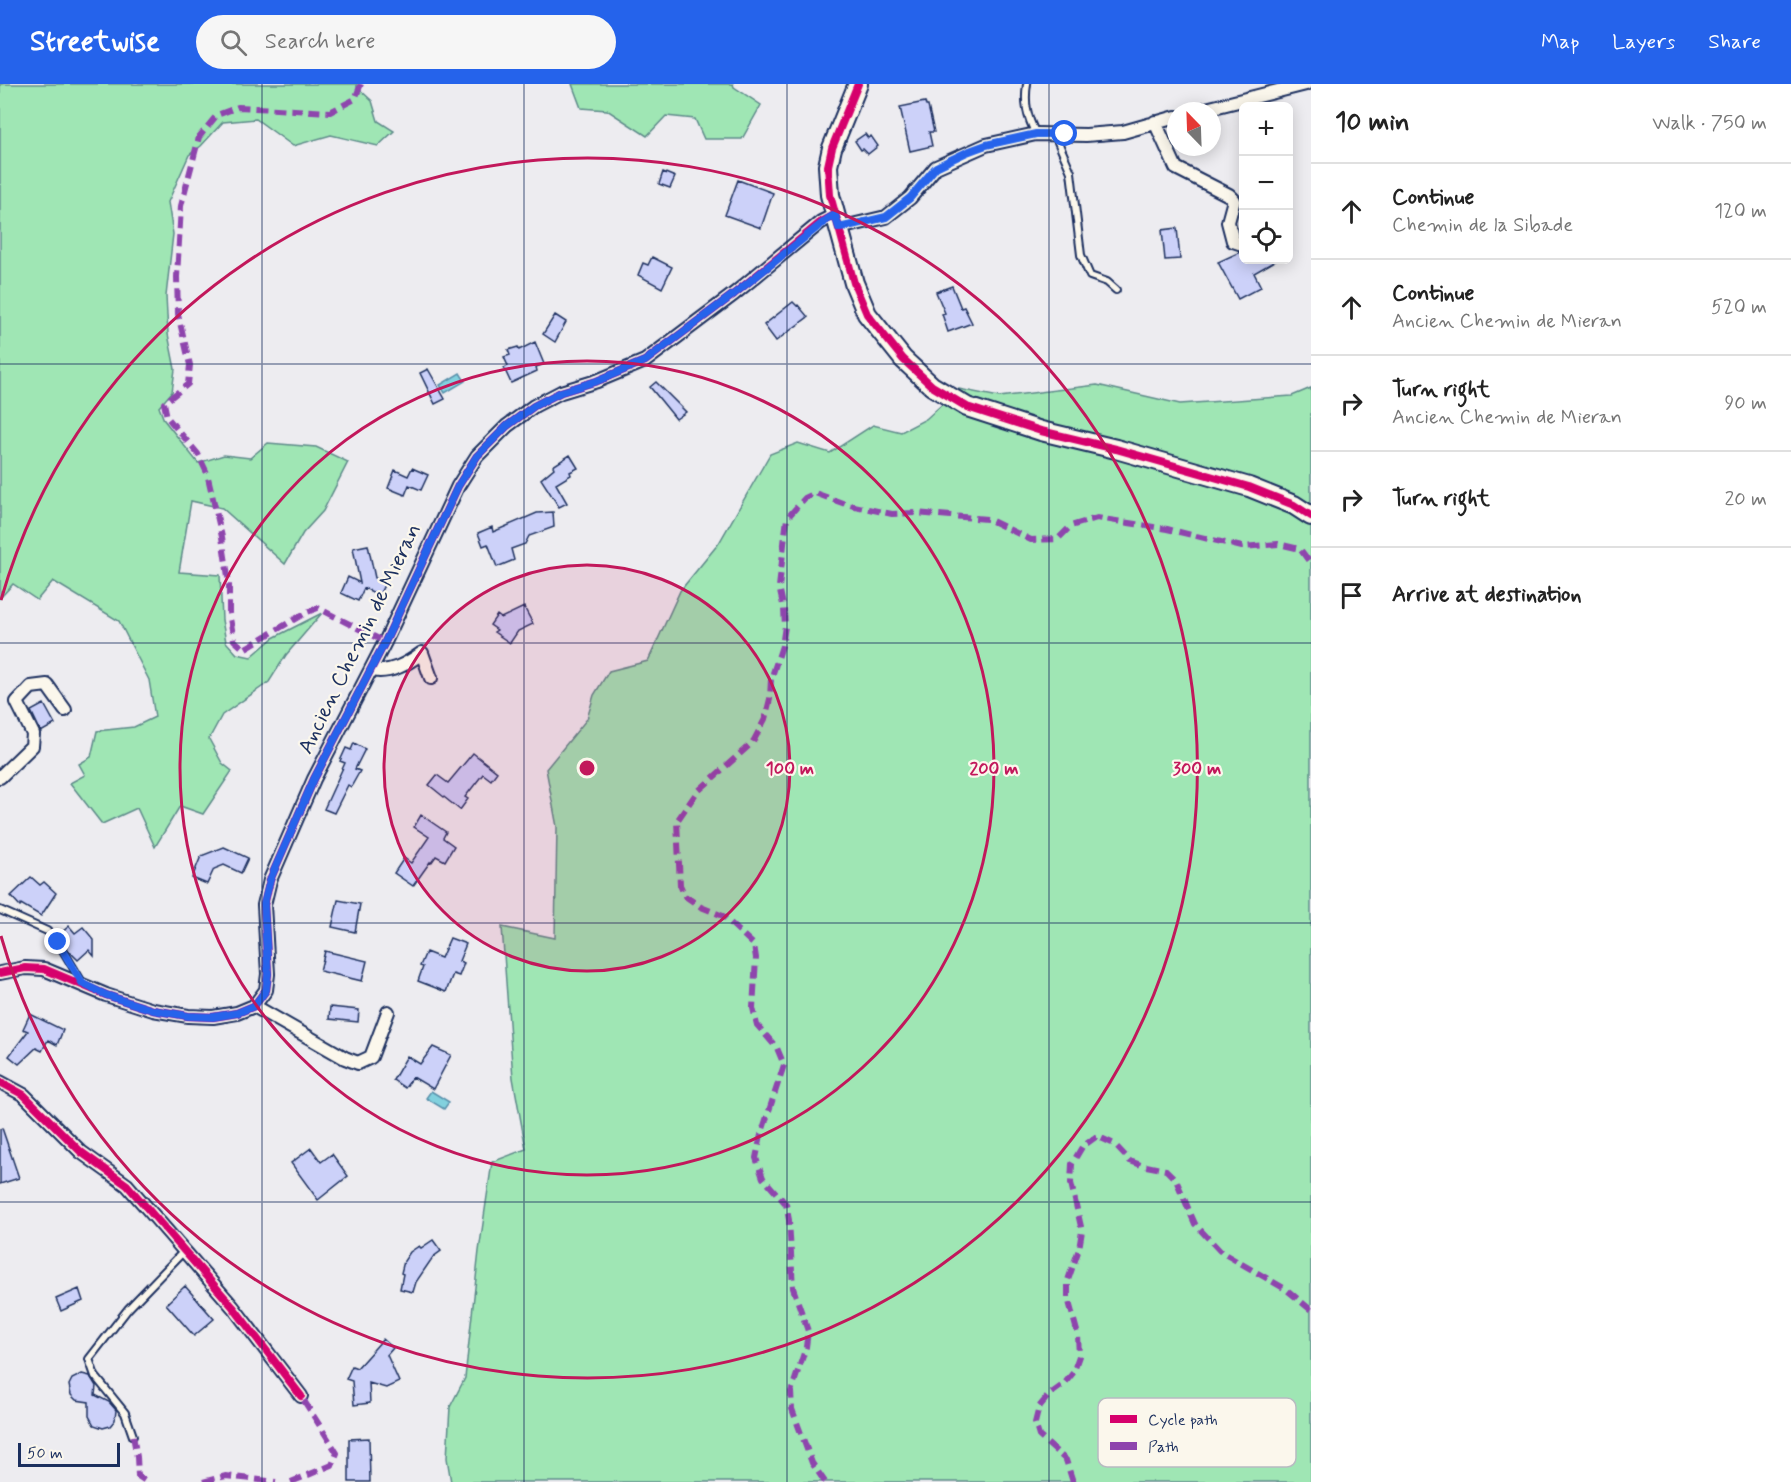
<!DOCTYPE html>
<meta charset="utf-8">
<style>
:root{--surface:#fff;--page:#f6f6f6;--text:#222;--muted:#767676;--line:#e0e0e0;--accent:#2563eb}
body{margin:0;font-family:Mynerve,sans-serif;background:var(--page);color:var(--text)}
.controls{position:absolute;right:18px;top:18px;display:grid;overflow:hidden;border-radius:9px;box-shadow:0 3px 15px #0003}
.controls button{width:54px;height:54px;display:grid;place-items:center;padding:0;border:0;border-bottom:2px solid var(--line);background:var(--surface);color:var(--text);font:30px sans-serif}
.compass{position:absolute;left:1167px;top:18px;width:54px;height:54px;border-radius:50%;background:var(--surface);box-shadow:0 3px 15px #0003;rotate:337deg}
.scale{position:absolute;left:18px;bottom:15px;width:102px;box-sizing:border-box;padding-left:6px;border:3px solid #1b2f5e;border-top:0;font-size:16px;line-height:21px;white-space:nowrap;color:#1b2f5e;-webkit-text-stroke:4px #fbf7ec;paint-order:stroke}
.stop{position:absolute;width:18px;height:18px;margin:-14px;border:4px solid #2563eb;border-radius:50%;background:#fff}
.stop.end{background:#2563eb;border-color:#fff;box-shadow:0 2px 6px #0008}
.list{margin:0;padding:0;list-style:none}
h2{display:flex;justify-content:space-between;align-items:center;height:78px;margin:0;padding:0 24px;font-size:26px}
h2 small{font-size:20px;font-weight:400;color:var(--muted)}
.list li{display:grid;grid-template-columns:39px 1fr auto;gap:18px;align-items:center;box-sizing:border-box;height:96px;padding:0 24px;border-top:2px solid var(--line)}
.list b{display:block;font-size:22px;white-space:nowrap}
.list p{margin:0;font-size:20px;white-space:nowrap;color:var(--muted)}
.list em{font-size:20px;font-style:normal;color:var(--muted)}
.icon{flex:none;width:33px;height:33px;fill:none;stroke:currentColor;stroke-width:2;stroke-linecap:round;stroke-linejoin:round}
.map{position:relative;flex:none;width:1311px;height:1398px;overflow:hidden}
header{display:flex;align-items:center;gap:36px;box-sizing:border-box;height:84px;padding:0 30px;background:var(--accent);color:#fff}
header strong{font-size:28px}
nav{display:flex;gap:33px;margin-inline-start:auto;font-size:21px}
.search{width:420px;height:54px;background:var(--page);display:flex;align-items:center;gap:15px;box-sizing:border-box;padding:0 21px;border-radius:33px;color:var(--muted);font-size:22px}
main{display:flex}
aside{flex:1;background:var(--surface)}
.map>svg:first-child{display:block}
.green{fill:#9fe6b4;stroke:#5d8a89;stroke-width:1.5}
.water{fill:#82d1de;stroke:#5990ab;stroke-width:1.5}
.building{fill:#ccd1f9;stroke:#1b2f5e;stroke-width:1.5}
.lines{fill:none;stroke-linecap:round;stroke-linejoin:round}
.lane-casing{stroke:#1b2f5e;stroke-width:10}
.street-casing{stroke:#1b2f5e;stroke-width:16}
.secondary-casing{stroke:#1b2f5e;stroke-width:22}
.lane{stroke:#fbf7ec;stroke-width:6}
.street{stroke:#fbf7ec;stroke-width:12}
.secondary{stroke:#fbf7ec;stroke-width:18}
.quiet{stroke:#8e44ad;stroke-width:6;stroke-dasharray:12 6;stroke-linecap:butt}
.cycleway-casing{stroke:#fbf7ec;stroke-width:11}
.cycleway{stroke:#d6006c;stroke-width:8}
.route{stroke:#2563eb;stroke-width:8}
.grid{fill:none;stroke:#1b2f5e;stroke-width:1.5;stroke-opacity:0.55}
.ring{fill:none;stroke:#c2185b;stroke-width:3}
.labels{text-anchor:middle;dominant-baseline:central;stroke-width:4.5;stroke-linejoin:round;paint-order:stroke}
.street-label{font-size:22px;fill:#1b2f5e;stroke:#fbf7ec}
.key{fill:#fbf7ec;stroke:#b8bbc1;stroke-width:1.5}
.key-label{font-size:16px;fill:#1b2f5e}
.centre{fill:#c2185b;stroke:#fbf7ec;stroke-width:3}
.ring-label{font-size:18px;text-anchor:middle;font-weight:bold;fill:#c2185b;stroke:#fbf7ec;stroke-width:4.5;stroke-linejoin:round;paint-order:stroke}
</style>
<header>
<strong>Streetwise</strong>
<div class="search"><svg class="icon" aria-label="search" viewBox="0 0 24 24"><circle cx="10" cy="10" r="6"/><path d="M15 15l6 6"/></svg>Search here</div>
<nav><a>Map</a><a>Layers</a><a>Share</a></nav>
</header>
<main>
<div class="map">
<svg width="1311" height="1398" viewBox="0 0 1311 1398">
<rect width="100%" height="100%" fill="#edecf0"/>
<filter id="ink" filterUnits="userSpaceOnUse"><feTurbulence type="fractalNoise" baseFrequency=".0167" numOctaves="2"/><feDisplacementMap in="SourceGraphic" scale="12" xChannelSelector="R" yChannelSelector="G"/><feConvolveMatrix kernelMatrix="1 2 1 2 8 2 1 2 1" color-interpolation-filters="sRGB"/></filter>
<g filter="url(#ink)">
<path class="green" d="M0,0H357V3L372,17L378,37L394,47L378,62L331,51L293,62L256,35L223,38L201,62L189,71L168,118L173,150L166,212L168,250L175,285L172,308L159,323L164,336L198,379L224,371L250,374L268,359L316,363L348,378L323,427L303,449L285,480L222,424L191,417L179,488L220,491L222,536L226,558L237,570L251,573L273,554L322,529L286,571L269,598L222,631L209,655L222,679L232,687L203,730L180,722L155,763L137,724L102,740L70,699L85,691L79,680L91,673L97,647L134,643L155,633L149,596L119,537L53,497L37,516L13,500L0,514Z
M572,0H733L734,3L761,21L742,55H704L695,35L666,32L647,52L607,26L581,24Z
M1097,301L1180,320L1292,312L1311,304V1398H451L447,1374L450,1323L465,1294L479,1167L492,1078L526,1065L513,994L502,843L555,854L557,743L546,685L587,635L594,611L609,587L648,577L680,507L719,459L770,370L798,359L830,369L873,341L901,348L926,335L959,305L999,313Z"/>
<path class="water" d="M460,289L465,297L445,309L440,301Z
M431,1007L449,1018L444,1025L426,1014Z"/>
<path class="building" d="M925,18L926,22H928L934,48H929L932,62L910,67L900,23Z
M865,50L868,54L871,52L878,62L868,70L863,65L861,66L855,57Z
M663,88L675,93L670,104L659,100Z
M738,96L773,109L761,144L725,131Z
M1177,144L1180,175L1165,176L1162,146Z
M1240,168H1244V176H1277L1254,189L1261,203L1238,215L1218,178Z
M652,173L672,183L662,204L638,191L643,179L648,181Z
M952,202L961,224L964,223L972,239L948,248L942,230L945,229L936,208Z
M793,218L797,222L798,221L808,233L776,257L764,241Z
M555,231L566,238L555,258L543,250Z
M535,258L544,280L536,283L537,287L511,299L504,284L508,282L504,273L510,271L508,266L518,263L519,266Z
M428,285L445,315L435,320L420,289Z
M656,298L686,328L676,335L650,303Z
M570,371L578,384L570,388L571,391L556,400L567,419L559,423L541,395L554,384L553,382Z
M412,384L428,391L421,406L409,401L405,411L388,404L395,386L408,392Z
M553,428L554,443L529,452L525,460L511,465L514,476L497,483L488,460L483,462L478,449L492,443L493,448L537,429Z
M368,461L375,494L385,499L379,511L364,504L358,517L341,509L348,493L360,499L353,464Z
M524,523L533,540L518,547L510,559L494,548L497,546L490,541L497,531L501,534Z
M44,620L55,640L41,648L31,627Z
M354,659L365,665L355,685L360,687L351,703L348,701L334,729L324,725L345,679L340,677L346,664L351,666Z
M473,669L497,688L491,696L483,690L465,713L468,715L460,726L429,701L437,691L448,699Z
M421,731L446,748L443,754L454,762L445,777L436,772L431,779L430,778L413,802L394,789L404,774L411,779L429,753L414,743Z
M224,763L248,774L241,789L224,781L214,785L207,800L192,794L201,772Z
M31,793L40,801L44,798L56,809L41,832L21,820L20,822L11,812Z
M338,816L360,820L355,848L332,843Z
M69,842L75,849L83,843L94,856V872L89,866L78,876L69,867L59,851Z
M450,854L466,860L459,877L464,879L459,892L453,890L446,908L418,897L423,883L420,882L426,868L441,874Z
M325,867L367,877L362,897L320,887Z
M330,923L359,926L358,938L329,935Z
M30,930L63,946L57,961L48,956L42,967L36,964L19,980L9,972L28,947L23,945Z
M433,963L451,971L433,1005L413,993L405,1004L393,996L407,972L420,980Z
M2,1044L19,1094L0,1100V1045Z
M311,1064L321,1078L332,1070L348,1092L318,1116L291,1079Z
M433,1156L441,1167L433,1173L416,1198L413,1208L400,1205L403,1190L401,1189L404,1177L410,1168L419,1162L421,1164Z
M185,1202L214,1235L194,1252L166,1220Z
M79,1205L83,1217L61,1227L56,1215Z
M383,1255L393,1264L387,1271L399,1298L386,1304L369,1299L370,1319L354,1321L352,1297L346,1295L352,1282L357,1284Z
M82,1290L90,1292L96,1302L95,1311L109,1318L116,1326L115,1336L110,1342L103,1344L94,1341L89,1332V1318L76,1316L71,1311L69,1301L72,1295Z
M369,1354L370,1398H349V1355Z"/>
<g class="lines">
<g class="lane-casing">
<path id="lane" d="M1027,0C1024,19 1027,33 1036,50
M1055,51L1071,88L1081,171L1090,192L1107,198L1116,206
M0,826L47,847L58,858L83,900
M133,1352L125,1329L95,1292L89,1275L128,1225L184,1167"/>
</g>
<g class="street-casing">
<path id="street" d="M1198,27L1306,0
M1155,38L1176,84L1229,111L1234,116L1228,138L1233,157L1242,160
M839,144L886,133L910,114L936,83L986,61L1036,50L1086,51L1123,48L1176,33
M371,586C390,590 407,580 422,569L431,594
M0,693L32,662L33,650L17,618L31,603L47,601L65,626
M0,889L25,884L44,885L106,911L153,926L188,932L213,933L237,929L254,922L266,906L268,890L264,821L270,796L314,695L385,558L458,402L477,372L507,342L534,322L561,308L597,297L645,277L734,210L821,138L835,131
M254,922L345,974L358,979L371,973L388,928
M0,998L24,1011L81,1068L127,1101L233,1223L301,1312"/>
</g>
<g class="secondary-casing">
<path id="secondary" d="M858,0L832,64L828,82L830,111L854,199L867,230L903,275L932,302L967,323L1041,347L1116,365L1249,403L1294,421L1311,432"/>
</g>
<use href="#lane" class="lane"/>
<use href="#street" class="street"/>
<use href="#secondary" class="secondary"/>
<path class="quiet" d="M361,0L355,15L330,28L238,23L217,31L199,53L181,122L177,193L178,230L190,281L188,300L164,319L167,333L198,370L207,389L222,453L229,499V529L234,556L244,565L307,528L318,524L385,558
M133,1352L137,1373L138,1392L147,1398
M203,1398L226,1392L276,1398
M291,1398L332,1381L337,1369L301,1312
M825,1398L812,1379L792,1325L791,1308L806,1263L808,1247L793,1204L789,1136L786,1120L763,1094L756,1074L761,1051L784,981L777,964L757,941L753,924L756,874L754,861L723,832L701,823L685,812L680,801L677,737L697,708L753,658L765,635L770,615L771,595L782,562L785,542L784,525L779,503L787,434L805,414L815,409L845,420L892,430L916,429L988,435L1031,456L1058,455L1071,442L1097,434L1167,445L1242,463L1278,460L1300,465L1311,480
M1073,1398L1066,1376L1039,1352L1035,1339L1039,1323L1049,1311L1064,1300L1073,1289L1079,1272L1078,1251L1068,1214V1196L1079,1165L1082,1147L1071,1099L1072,1080L1082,1063L1097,1052L1114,1060L1130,1077L1141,1081L1166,1086L1176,1096L1195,1140L1221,1168L1287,1206L1311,1226"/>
<g class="cycleway-casing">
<path id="cycleway" d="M858,0L832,64L828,82L830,111L854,199L867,230L903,275L932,302L967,323L1041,347L1116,365L1249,403L1294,421L1311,432
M0,889L25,884L44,885L106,911L153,926L188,932L213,933L237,929L254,922L266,906L268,890L264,821L270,796L314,695L385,558L458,402L477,372L507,342L534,322L561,308L597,297L645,277L734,210L821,138L835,131
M0,998L24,1011L81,1068L127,1101L233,1223L301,1312"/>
</g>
<use href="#cycleway" class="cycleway"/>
</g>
</g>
<g class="lines" filter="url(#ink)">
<path class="route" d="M58,858L83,900L106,911L153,926L188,932L213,933L237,929L254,922L266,906L268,890L264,820L270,796L314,695L385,558L458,402L477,372L507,342L534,322L561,308L597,297L645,277L734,210L829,134L835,131L839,144L886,133L910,114L936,83L967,68L986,61L1036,50H1065"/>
</g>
<path class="grid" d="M262,0V1398M524,0V1398M787,0V1398M1049,0V1398M0,280H1311M0,559H1311M0,839H1311M0,1118H1311"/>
<circle cx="587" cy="684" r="203" fill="#c2185b" fill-opacity=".12"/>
<g class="ring">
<circle cx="587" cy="684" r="203"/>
<circle cx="587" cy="684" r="407"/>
<path d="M1 516A610 610 0 1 1 1 852"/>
</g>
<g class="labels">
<g class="street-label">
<text transform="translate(360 555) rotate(-64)">Ancien Chemin de Mieran</text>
</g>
</g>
<rect x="1098" y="1314" width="198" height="69" rx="9" class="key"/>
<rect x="1110" y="1331" width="27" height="8" fill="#d6006c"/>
<rect x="1110" y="1358" width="27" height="8" fill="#8e44ad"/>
<g class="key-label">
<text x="1148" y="1341">Cycle path</text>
<text x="1148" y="1368">Path</text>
</g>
<circle cx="587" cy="684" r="9" class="centre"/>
<g class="ring-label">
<text x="790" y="690">100 m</text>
<text x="994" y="690">200 m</text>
<text x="1197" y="690">300 m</text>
</g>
</svg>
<div class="controls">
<button>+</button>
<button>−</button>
<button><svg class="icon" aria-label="locate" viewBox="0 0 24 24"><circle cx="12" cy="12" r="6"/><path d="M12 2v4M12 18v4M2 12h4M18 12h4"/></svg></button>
</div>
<svg class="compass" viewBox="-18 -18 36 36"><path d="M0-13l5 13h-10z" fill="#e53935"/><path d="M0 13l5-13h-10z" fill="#767676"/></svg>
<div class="scale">50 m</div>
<div class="stop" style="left:1065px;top:50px"></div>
<div class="stop end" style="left:58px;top:858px"></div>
</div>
<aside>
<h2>10 min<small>Walk · 750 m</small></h2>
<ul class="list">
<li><svg class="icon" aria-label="ahead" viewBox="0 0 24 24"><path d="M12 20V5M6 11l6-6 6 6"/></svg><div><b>Continue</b><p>Chemin de la Sibade</p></div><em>120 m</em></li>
<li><svg class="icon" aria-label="ahead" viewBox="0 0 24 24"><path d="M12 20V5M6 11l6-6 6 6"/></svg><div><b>Continue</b><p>Ancien Chemin de Mieran</p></div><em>520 m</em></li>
<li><svg class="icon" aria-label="right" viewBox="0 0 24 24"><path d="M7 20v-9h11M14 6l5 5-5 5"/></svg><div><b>Turn right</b><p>Ancien Chemin de Mieran</p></div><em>90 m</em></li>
<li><svg class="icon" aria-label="right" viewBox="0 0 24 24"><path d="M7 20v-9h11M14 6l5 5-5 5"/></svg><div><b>Turn right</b></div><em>20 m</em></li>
<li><svg class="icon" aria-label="arrive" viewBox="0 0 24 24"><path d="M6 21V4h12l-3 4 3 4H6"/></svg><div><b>Arrive at destination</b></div></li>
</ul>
</aside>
</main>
